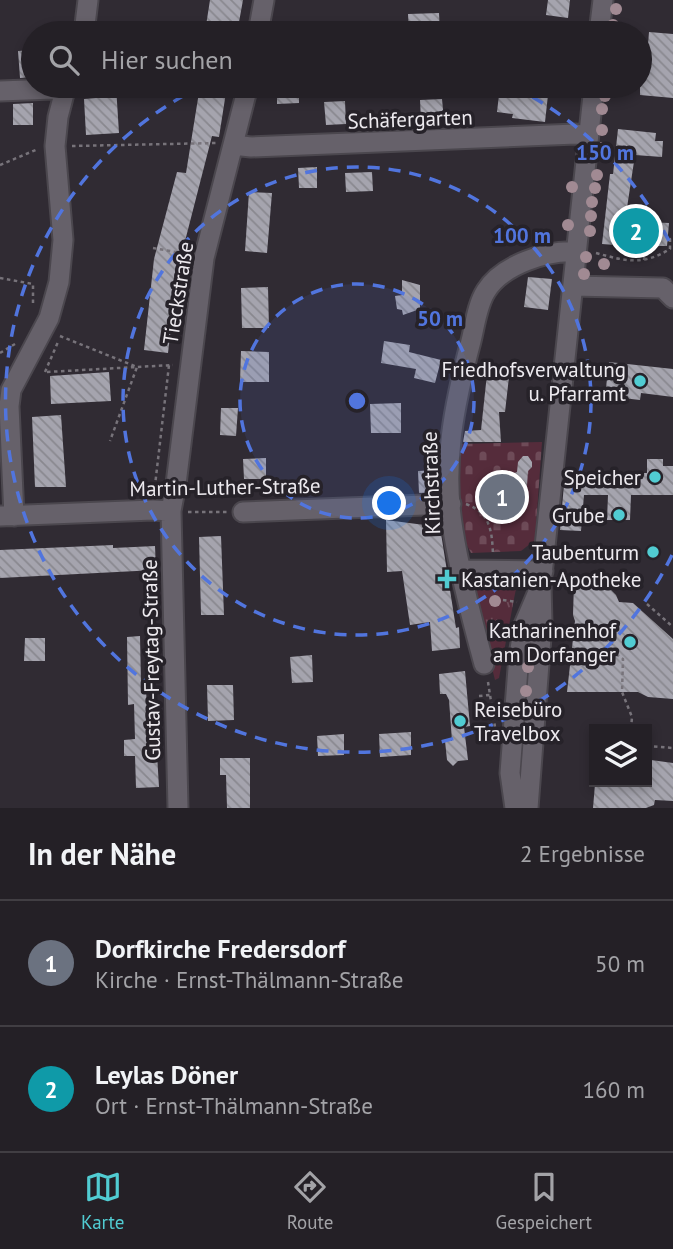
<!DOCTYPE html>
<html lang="de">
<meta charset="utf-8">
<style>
:root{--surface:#242026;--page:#2c282e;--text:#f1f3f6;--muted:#a3a3a7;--line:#413e43;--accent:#51ccd2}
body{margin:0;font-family:"PT Sans",sans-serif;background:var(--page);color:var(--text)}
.controls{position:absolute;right:21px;bottom:21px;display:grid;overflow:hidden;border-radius:0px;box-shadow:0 4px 10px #0003}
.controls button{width:63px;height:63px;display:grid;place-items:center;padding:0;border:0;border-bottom:2px solid var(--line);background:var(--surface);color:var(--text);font:35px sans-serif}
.you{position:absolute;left:390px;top:504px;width:24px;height:24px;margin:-18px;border:5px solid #fff;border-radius:50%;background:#1a73e8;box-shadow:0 0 0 10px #1a73e833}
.badge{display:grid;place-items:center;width:46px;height:46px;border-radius:50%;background:var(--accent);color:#fff;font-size:23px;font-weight:700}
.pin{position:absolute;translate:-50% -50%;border:4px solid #fff;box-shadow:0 2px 7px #0006}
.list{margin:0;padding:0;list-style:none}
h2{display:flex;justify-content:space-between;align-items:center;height:91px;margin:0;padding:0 28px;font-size:30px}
h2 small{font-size:23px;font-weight:400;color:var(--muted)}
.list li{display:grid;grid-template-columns:46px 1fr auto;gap:21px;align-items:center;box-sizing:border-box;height:126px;padding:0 28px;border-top:2px solid var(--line)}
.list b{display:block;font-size:26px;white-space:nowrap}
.list p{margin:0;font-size:23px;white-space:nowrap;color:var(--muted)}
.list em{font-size:23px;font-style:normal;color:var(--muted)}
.icon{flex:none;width:38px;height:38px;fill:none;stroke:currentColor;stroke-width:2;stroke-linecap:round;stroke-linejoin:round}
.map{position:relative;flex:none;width:673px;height:808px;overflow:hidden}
.search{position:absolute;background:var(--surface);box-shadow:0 4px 10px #0003;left:21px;right:21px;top:21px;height:77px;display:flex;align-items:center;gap:18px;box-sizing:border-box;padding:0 24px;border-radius:38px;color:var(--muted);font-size:26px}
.sheet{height:343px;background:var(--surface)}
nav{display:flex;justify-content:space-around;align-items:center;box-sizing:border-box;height:98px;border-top:2px solid var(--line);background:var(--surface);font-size:19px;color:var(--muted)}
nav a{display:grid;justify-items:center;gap:4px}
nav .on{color:var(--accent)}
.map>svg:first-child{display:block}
.grass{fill:url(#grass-tufts)}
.cemetery{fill:url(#cemetery-stones)}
.building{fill:url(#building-back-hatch)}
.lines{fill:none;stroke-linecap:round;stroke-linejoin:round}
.minor-casing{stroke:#4b474e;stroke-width:23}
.path{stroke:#77737a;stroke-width:2.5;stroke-dasharray:3.5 3.5;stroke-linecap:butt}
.minor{stroke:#66616a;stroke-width:19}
.tree{fill:#a18a93}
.ring{fill:none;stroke:#5175de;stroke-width:3.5;stroke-dasharray:12 9}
.poi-dot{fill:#51ccd2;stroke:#262229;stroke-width:2.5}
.labels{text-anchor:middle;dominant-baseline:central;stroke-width:7;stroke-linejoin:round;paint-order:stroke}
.street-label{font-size:21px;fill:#edeaef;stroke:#262229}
.poi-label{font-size:21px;fill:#edeaef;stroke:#262229;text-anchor:end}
.centre{fill:#5175de;stroke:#262229;stroke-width:3.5}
.ring-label{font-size:21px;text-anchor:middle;font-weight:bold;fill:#5175de;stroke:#262229;stroke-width:7;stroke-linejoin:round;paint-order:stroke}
</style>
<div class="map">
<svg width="673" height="808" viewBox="0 0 673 808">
<defs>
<pattern id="grass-tufts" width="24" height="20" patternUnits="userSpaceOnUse" patternTransform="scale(1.75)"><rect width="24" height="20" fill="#552c3b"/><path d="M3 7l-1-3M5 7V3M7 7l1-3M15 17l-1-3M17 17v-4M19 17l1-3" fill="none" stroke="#6e4b58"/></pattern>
<pattern id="cemetery-stones" width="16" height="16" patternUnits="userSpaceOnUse" patternTransform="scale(1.75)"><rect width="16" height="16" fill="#552c3b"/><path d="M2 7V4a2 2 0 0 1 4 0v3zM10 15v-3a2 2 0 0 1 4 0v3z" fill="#6e4b58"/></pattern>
<pattern id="building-back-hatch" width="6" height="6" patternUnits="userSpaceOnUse" patternTransform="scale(1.75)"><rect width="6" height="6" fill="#a5a4ae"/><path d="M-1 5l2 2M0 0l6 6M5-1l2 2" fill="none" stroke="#89888f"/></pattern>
</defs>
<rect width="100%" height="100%" fill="#302b33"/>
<path class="grass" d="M474,575L518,578L499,678L495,680L471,583Z"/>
<path class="cemetery" d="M542,442L535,540L521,551L471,553L460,532L459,444Z"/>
<path class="building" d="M210,0H243L237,33L205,32Z
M548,0H570L568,18L546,15Z
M439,13L440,33H409L408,14Z
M649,32L673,34V98L640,95V68L646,69Z
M33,50V77L20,78L18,51Z
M96,86H116L119,133L86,135L84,99L96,98Z
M200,86H227L219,137L212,136L184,245L181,244L168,353L144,350L154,259L177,172L186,173Z
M277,86H299V103L277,104Z
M500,86H521V93L548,95L545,122L512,118L513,114L497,112Z
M442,99L444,120L421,121L420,100Z
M345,101L346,124L326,125L324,102Z
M33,103V125H13V104Z
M618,129L656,133L655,141H663L662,157L635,155L625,221L669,223L667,246H641V251H628V246L602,244L610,174H613Z
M317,167V188H299L298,168Z
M372,172L373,191L346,192L345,173Z
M249,192L272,193L267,253L245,251Z
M528,277L552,279L548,310L524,307Z
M402,280L420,285V309L403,315L402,310L397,309L395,296L402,295Z
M268,287L269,328H242L241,288Z
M384,341L410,345L409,352L441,360L435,383L414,378L416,369L381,363Z
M241,351L269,352V382H240Z
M609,362L673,369V397L641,393L640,400L605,396Z
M109,372L111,401L51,404L50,376Z
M487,374L509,377L505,412H499L501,442H463L465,431L481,430Z
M401,403V433H371L370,404Z
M221,408H238L236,436L220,435Z
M61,415L66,487H35L32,417Z
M523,456H528L532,462V467L528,471L527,486L523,493L493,522L477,506L509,475L517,472L518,462Z
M266,458V479H244L243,459Z
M647,459H663V466H673V495H631L630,520H607L608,495H584L581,531L560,530L565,473L600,475V473H647Z
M437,470V492L419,493L418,471Z
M386,520L440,527L456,628L459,627L460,648L432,651L430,622L410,625L402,571L387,572Z
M221,536L224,615H201L199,537Z
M113,545V548L155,546L156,570L0,578V550Z
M574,583L608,587L616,595L619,602L633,603L673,639V699L648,697L638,692H567L575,621L573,615Z
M140,636L141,683H146L147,721H155L159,787L136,788L135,756H124V740L135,739L134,704L128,705L127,637Z
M25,638H45V661H24Z
M312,655L313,682L292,683L290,657Z
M465,671L470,726L464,727L468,760L458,761L453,766L447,760L445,741H452L449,700L446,694H440L439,674Z
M207,685H233L234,720L208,721Z
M411,732V755L380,757L379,734Z
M344,734V755L318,756L317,736Z
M220,758H250V808H227L226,775H220Z
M651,760L673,763V801L655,800L654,805L646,808H593L595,784L607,785V782H647V768Z"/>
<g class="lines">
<g class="minor-casing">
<path id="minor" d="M84,33L88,0
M258,33L264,0
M599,33L603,0
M0,91L53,89L64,92
M233,145L251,147L576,134L588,136
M573,286L663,288L673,298
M243,512L451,504
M0,516L153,510L171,511
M14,516L9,406L11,390L49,318L59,282L63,240L55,146L58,117L66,86
M462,570L543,571
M484,664C472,620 460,575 453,530C442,464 454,405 471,341C475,325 477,305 486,291C502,265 547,250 576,252
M178,808L171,511L176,484L204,258L248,86
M515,808L510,773L519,655L524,625L538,592
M528,808L542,624L541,584L594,86"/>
</g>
<path class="path" d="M72,146L216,143
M0,165L38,149
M153,248L187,254
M596,253C626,261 642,266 670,249V239H668
M644,260L645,246
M0,278L33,284V306
M60,336L137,367L110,441
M0,353L15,344
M45,372L58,342
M47,372L173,365
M154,494L169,365
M466,504C491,513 492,532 493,555
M188,512H227
M503,600L517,602
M647,604L673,627
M556,638L611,641L613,652L623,659L622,692L632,717L631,729
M488,682L495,727
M479,696L490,695
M481,718H492
M647,746L673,748"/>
<use href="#minor" class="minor"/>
</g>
<g class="tree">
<circle cx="616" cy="9" r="6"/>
<circle cx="613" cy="25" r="6"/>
<circle cx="605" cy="96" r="6"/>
<circle cx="602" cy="109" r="6"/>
<circle cx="602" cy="130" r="6"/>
<circle cx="601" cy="148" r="6"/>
<circle cx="597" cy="175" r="6"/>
<circle cx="572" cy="187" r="6"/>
<circle cx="595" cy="188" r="6"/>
<circle cx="592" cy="202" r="6"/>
<circle cx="591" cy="216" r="6"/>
<circle cx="568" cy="225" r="6"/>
<circle cx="590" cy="231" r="6"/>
<circle cx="586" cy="257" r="6"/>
<circle cx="604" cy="264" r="6"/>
<circle cx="584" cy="274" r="6"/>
<circle cx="495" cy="601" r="6"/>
<circle cx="528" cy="667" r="6"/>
<circle cx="526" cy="691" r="6"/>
</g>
<circle cx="357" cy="401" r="117" fill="#5175de" fill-opacity=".12"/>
<g class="ring">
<circle cx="357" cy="401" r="117"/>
<circle cx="357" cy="401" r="234"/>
<path d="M672 555A351 351 0 1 1 200 87M514 87A351 351 0 0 1 672 247"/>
</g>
<g class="poi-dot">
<circle cx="640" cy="381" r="7"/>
<circle cx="655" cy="477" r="7"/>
<circle cx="619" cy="515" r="7"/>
<circle cx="653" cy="552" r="7"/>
<path d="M443.5 568.5h7v7h7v7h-7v7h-7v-7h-7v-7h7z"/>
<circle cx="630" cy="642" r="7"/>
<circle cx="460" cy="721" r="7"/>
</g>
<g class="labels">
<g class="street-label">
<text transform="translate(410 119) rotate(-2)">Schäfergarten</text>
<text transform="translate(178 293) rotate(-81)">Tieckstraße</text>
<text transform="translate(431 483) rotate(-92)">Kirchstraße</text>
<text transform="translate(225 487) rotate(-1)">Martin-Luther-Straße</text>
<text transform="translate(151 660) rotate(-91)">Gustav-Freytag-Straße</text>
</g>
<g class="poi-label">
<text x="626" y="369">Friedhofsverwaltung<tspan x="626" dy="24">u. Pfarramt</tspan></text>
<text x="641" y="477">Speicher</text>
<text x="605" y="515">Grube</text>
<text x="639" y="552">Taubenturm</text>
<text x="461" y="579" text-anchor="start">Kastanien-Apotheke</text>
<text x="616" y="630">Katharinenhof<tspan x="616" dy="24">am Dorfanger</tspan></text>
<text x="474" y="709" text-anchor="start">Reisebüro<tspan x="474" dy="24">Travelbox</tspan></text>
</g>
</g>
<circle cx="357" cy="401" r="10" class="centre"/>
<g class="ring-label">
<text x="605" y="160">150 m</text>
<text x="522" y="243">100 m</text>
<text x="440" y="326">50 m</text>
</g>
</svg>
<div class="controls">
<button><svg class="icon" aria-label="layers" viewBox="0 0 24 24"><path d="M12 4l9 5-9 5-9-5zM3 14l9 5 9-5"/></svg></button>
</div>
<div class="you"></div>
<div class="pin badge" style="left:502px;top:497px;background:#6b7280">1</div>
<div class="pin badge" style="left:636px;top:231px;background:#0f9aa8">2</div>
<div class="search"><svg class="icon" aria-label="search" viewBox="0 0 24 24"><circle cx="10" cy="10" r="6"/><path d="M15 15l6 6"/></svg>Hier suchen</div>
</div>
<section class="sheet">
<h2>In der Nähe<small>2 Ergebnisse</small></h2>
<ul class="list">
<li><span class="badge" style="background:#6b7280">1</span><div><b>Dorfkirche Fredersdorf</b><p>Kirche · Ernst-Thälmann-Straße</p></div><em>50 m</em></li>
<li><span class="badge" style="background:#0f9aa8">2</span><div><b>Leylas Döner</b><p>Ort · Ernst-Thälmann-Straße</p></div><em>160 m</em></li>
</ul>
</section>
<nav>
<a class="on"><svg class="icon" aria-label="map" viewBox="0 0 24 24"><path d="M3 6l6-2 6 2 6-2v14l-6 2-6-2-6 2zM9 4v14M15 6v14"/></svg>Karte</a>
<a><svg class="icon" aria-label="directions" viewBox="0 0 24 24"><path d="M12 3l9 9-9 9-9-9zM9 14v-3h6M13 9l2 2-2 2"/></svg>Route</a>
<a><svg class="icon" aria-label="saved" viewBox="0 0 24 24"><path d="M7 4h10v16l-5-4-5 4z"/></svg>Gespeichert</a>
</nav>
